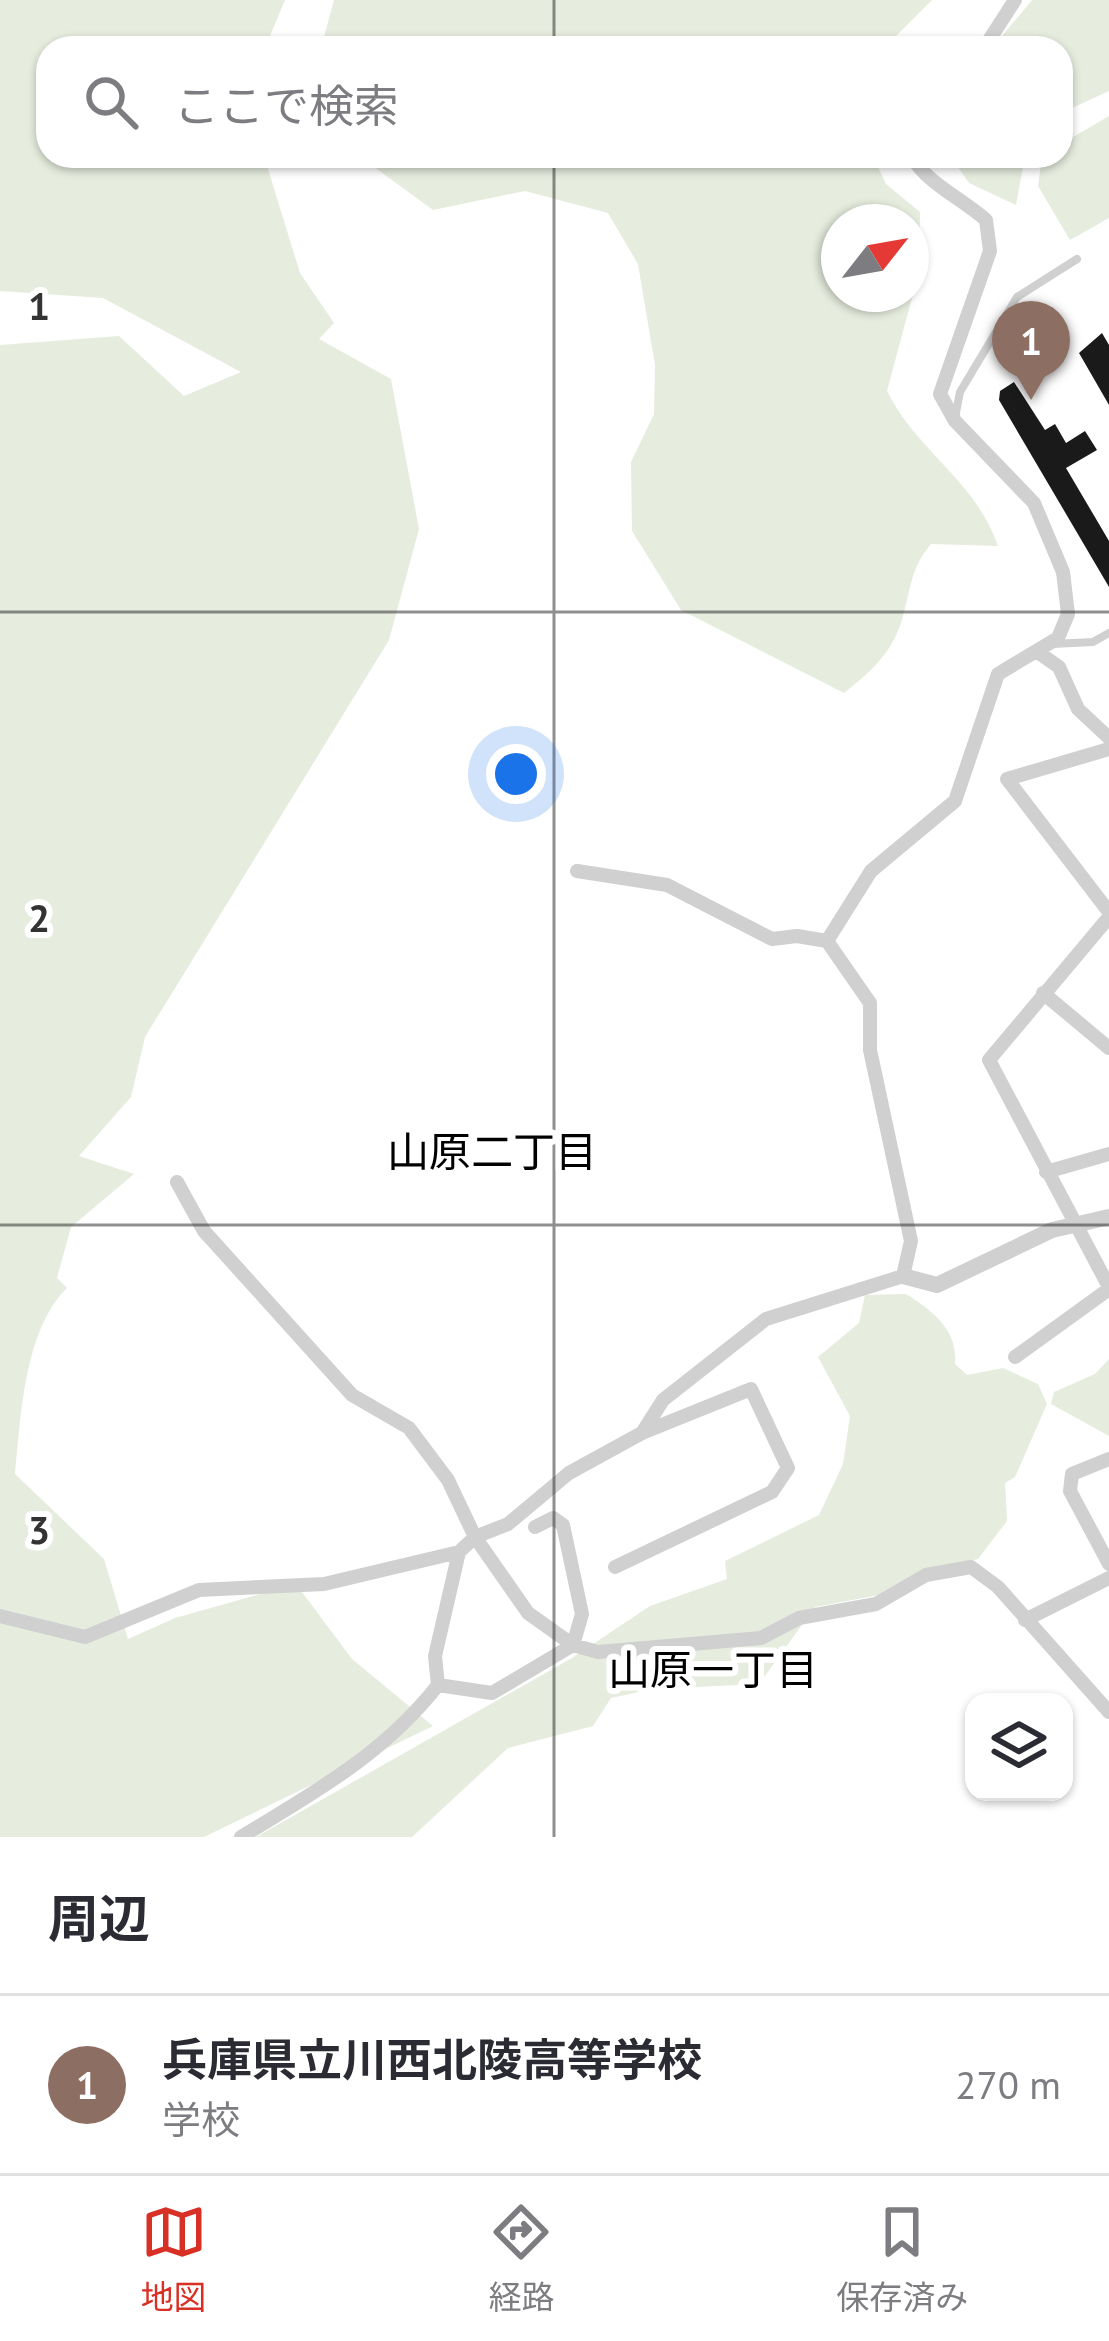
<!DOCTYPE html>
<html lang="ja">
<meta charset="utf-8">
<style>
:root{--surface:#fff;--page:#f7f7f7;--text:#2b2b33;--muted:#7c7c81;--line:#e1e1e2;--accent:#d93025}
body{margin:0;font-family:"PT Sans","Noto Sans JP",sans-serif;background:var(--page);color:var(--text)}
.controls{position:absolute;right:36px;bottom:36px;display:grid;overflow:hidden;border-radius:24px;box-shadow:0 3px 9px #0004}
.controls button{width:108px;height:108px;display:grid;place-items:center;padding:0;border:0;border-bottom:3px solid var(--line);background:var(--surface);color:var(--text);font:60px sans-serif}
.compass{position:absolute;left:821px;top:204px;width:108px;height:108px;border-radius:50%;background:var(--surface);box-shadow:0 3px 9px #0004;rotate:59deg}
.you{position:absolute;left:516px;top:774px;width:42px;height:42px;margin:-30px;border:9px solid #fff;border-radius:50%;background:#1a73e8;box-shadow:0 0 0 18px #1a73e833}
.badge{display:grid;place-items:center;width:78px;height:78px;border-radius:50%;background:var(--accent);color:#fff;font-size:39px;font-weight:700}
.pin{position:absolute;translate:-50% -99px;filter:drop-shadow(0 3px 6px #0008)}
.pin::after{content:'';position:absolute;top:63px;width:42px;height:36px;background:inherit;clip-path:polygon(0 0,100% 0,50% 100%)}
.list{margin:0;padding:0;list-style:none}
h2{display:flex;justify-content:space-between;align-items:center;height:156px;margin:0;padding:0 48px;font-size:51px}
h2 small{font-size:39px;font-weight:400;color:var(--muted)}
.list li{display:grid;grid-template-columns:78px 1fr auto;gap:36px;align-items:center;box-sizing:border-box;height:180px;padding:0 48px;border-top:3px solid var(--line)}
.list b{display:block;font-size:45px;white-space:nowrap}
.list p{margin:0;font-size:39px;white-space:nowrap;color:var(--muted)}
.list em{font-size:39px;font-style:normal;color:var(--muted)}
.icon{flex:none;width:66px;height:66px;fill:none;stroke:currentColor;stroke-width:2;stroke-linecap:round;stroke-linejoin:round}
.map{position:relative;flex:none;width:1109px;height:1837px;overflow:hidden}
.search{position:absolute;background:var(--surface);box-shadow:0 3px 9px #0004;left:36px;right:36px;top:36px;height:132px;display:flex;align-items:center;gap:30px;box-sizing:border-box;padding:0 42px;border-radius:36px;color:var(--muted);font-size:45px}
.sheet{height:336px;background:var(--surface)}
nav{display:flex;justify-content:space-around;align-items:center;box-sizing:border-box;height:168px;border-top:3px solid var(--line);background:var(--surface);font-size:33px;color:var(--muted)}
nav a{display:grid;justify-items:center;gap:6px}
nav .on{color:var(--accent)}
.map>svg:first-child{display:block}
.green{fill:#e6ecde;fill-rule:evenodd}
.building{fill:#1a1a1a}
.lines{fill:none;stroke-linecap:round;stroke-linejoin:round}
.service{stroke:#d0d0d0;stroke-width:8}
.minor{stroke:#d0d0d0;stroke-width:14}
.tertiary{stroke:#d0d0d0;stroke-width:16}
.grid{fill:none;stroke:#333;stroke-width:3;stroke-opacity:0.55}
.labels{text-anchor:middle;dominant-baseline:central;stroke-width:12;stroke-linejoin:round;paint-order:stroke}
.neighbourhood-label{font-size:42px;fill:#000;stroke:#fff}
.grid-label{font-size:39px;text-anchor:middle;font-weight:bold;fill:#333;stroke:#fff;stroke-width:12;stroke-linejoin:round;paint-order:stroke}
</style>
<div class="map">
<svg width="1109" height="1837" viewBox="0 0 1109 1837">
<rect width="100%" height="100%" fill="#fff"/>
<path class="green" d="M0,0H285L265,48H48V156H264L300,273L334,323L319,339L391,379L419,529L389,640L145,1037L131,1097L79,1156L134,1174L71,1227L57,1278L67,1288C24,1330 21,1416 15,1474L104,1559L128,1639L175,1618L296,1584L352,1659L433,1726L204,1837H0V345L119,336L184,396L241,372L103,298L0,291Z
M334,0H932L884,48H321Z
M1032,0H1109V91L1061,113V48H992Z
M1109,116V218L1070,240L1038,186L1042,156H1061V144Z
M359,156H873L886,184L920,212L919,272L887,391C918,453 974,478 998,546L931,544C911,568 911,587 903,616C894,651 871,672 844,693L681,610L632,531L631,462L654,414L655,365L638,264L608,213L525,191L433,210ZM839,222H911V294H839Z
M950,156H1025L1016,205L969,183Z
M906,1294C933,1311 958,1330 955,1364L967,1375L1003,1368L1038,1384L1047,1404L1015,1477L1005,1483L1007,1521L978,1559L923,1570L879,1595L815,1607L759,1684L653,1689L611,1698L593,1726L508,1748L412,1837H256L572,1658L650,1606L727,1579L725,1561L819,1515L843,1464L850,1416L818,1357L859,1323L865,1295Z
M1109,1359V1436L1051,1404L1054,1392L1095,1374Z"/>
<path class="building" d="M1102,333L1109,345V405L1079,353Z
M1014,382L1045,430L1055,424L1066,443L1085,431L1097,450L1066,468L1109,541V587L999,400L1000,391Z"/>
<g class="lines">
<path class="service" d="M955,418L960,392L1017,297L1077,259
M1052,644L1093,642L1109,633"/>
<path class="minor" d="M984,48L1015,0
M1039,653L1059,667L1078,709L1109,738
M1109,749L1007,779L1109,912
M577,871L667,885L772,939L797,936L827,941
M1109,917L989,1060L1109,1287
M827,941L871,871L955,801L998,674L1058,638L1068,614L1063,572L1034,503L955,421L940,394L990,251L986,220C961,198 928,184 911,156
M1043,993L1109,1048
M1046,1172L1109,1154
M177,1182L204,1231L352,1395L409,1428L448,1480L475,1537L528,1613L573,1645L582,1614L563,1525L553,1518L535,1527
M1015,1357L1109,1289
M1109,1459L1072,1474L1070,1491L1109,1564
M615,1567L772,1492L788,1468L751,1389L642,1433
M0,1616L85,1637L199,1590L324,1584L459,1552L475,1537L508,1524L569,1473L642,1433L663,1400L766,1319L903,1276L911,1241L870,1050V1003L827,941
M1025,1620L1109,1578
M438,1685L492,1693L573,1645L598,1652L761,1638L799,1618L876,1604L926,1575L971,1567L998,1587L1109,1712
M241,1837C315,1792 384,1754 438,1685L435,1656L459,1552"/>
<path class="tertiary" d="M903,1276L937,1285L1052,1230L1109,1217"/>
</g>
<path class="grid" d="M554,0V48M554,156V1837M0,612H1109M0,1225H1109"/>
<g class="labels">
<g class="neighbourhood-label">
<text x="492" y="1151">山原二丁目</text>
<text x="713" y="1669">山原一丁目</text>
</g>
</g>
<g class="grid-label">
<text x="39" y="320">1</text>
<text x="39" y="932">2</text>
<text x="39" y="1544">3</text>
</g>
</svg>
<div class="controls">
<button><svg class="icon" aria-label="layers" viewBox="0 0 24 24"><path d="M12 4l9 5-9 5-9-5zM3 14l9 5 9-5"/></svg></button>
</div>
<svg class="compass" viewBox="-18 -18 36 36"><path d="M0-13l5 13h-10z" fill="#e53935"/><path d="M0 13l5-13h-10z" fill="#7c7c81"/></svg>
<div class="you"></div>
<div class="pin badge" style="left:1031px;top:400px;background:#8d6e63">1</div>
<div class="search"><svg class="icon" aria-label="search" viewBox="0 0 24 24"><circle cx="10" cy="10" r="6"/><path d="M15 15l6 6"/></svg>ここで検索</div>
</div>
<section class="sheet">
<h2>周辺<small></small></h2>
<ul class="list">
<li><span class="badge" style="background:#8d6e63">1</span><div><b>兵庫県立川西北陵高等学校</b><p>学校</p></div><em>270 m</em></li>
</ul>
</section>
<nav>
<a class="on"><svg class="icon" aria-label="map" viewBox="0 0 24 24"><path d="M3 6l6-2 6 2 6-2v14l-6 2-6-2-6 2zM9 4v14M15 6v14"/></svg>地図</a>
<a><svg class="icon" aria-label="directions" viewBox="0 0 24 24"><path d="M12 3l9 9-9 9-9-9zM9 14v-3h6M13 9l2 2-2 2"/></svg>経路</a>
<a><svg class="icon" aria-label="saved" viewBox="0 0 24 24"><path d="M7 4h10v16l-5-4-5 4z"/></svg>保存済み</a>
</nav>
